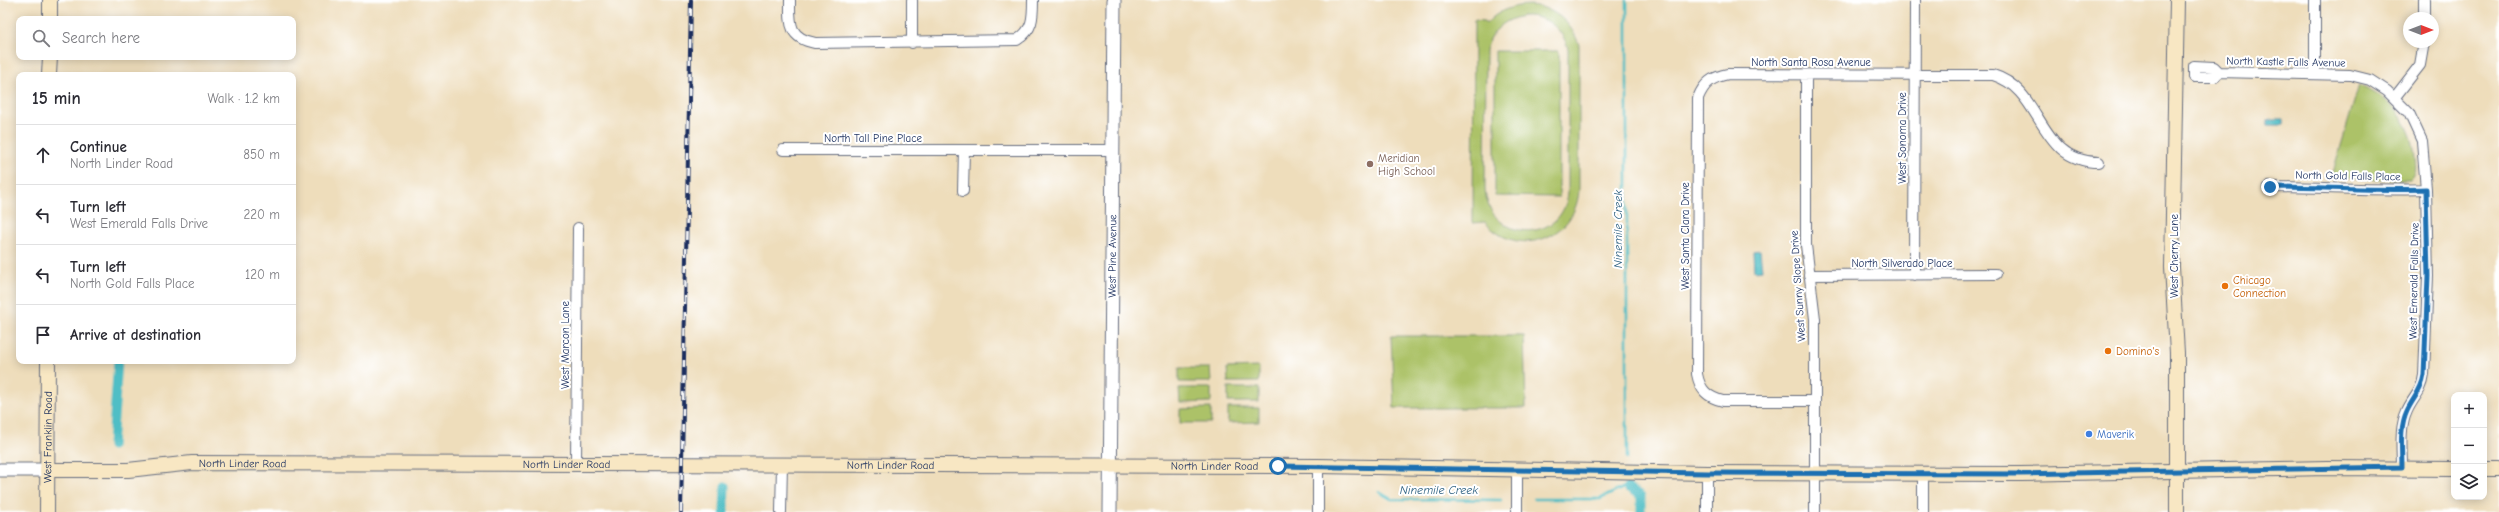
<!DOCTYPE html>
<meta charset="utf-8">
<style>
:root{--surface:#fff;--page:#f2f2f3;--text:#2b2b33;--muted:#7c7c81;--line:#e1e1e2}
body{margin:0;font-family:"Comic Neue",sans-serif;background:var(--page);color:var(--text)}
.controls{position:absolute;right:12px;bottom:12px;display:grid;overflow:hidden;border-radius:8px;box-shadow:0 2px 10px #0003}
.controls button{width:36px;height:36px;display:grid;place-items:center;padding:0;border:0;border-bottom:1px solid var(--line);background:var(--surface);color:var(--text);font:20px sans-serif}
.compass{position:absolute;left:2403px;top:12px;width:36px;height:36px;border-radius:50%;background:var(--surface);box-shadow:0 2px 10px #0003;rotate:90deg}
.stop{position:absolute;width:12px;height:12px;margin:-9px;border:3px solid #1f6fb2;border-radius:50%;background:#fff}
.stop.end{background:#1f6fb2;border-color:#fff;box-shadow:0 1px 4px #0008}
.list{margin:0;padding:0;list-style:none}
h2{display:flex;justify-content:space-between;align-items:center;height:52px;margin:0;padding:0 16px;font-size:17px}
h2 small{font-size:13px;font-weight:400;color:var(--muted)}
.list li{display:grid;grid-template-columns:26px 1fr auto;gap:12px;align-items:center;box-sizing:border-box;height:60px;padding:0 16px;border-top:1px solid var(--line)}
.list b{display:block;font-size:15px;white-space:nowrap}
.list p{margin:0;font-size:13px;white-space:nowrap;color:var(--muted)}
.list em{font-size:13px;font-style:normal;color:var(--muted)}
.icon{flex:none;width:22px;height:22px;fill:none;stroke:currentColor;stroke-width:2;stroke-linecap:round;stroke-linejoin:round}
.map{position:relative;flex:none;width:2499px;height:512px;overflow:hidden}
.search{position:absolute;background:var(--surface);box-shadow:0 2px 10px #0003;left:16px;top:16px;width:280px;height:44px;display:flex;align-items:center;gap:10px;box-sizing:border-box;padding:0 14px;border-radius:8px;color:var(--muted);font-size:15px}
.panel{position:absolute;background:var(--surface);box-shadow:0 2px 10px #0003;left:16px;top:72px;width:280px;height:292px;border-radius:8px}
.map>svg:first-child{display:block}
.green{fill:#acc267;stroke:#647862;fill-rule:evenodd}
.water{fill:#50bec5;stroke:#367692}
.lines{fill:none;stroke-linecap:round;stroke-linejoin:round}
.stream{stroke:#50bec5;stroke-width:2.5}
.canal{stroke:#50bec5;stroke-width:9}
.minor-casing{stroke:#656c7f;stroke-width:12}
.tertiary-casing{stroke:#656c7f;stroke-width:15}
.secondary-casing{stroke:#656c7f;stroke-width:16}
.minor{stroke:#fff;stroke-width:10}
.tertiary{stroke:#fff;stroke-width:13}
.secondary{stroke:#f8e7c3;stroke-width:14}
.rail-casing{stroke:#1b2f5e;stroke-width:4}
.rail{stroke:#fff;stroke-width:2.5;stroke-dasharray:8;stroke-linecap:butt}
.route{stroke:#1f6fb2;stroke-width:5}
.education-dot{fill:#8d6e63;stroke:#fff;stroke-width:1.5}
.food-dot{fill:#e8710a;stroke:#fff;stroke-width:1.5}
.shop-dot{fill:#3f7fe0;stroke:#fff;stroke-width:1.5}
.labels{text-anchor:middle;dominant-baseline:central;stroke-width:4;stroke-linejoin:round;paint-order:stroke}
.street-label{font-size:11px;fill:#1b2f5e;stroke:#fff}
.education-label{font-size:11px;fill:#785e54;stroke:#fff;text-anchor:start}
.food-label{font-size:11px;fill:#c56008;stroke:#fff;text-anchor:start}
.shop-label{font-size:11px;fill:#366cbe;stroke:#fff;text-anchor:start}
.water-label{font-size:12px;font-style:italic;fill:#2e6182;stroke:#fff}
</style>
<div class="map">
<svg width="2499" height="512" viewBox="0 0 2499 512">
<rect width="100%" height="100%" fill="#fff"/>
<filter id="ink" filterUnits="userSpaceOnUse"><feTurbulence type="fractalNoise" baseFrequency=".025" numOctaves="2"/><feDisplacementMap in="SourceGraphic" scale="8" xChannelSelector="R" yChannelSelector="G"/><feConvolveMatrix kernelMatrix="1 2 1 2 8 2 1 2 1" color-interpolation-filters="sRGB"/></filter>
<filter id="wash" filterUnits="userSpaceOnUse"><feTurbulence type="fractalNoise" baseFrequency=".012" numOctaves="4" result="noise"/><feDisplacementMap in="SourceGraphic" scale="16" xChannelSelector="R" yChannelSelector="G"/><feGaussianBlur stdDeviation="0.9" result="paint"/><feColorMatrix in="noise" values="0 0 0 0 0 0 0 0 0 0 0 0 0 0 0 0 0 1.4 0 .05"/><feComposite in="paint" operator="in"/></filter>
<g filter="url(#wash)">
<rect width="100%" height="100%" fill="#edb"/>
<path class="green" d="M1530,5C1554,7 1572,23 1579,45V188C1578,238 1518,261 1485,222L1473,223L1474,20L1485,21L1486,24C1497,11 1513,5 1530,5ZM1524,16C1546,15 1563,29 1568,49V192C1564,245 1488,243 1485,189L1486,50C1491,31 1504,19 1524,16Z
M1495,51H1559V197L1495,196Z
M2359,85C2391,99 2413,122 2415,158C2416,166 2417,173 2411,179H2353L2332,176Z
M1391,336H1524L1526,408H1394Z
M1259,367V382H1228L1227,368Z
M1179,368H1210L1211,382H1179Z
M1179,388H1211V402L1180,403Z
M1228,388H1259V402H1228Z
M1211,408V423H1180V409Z
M1228,408H1259V422L1228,423Z"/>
<path class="water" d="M2267,119H2283V125H2267Z
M1760,250L1762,270L1754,271L1753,251Z"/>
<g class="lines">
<path class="stream" d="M1627,0V458
M1379,492L1391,499L1501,500
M1534,499H1600L1627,486"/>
<path class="canal" d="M112,446L118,361
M1627,487L1641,496V512
M724,512L725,486"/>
</g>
</g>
<g filter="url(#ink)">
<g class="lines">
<g class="minor-casing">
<path id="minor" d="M790,0C790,23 788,38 815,43L1017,40C1033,30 1033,18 1033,0
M2315,0V73
M2424,0V18
M912,43V0
M2219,72L2214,67L2194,66V77H2215L2219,72L2350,75L2370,80L2387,91L2409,113L2422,141L2426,189L2428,276L2424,375C2422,392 2413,397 2407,411C2399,428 2402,449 2402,467
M1806,75V245L1815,319V512
M2395,97L2420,65L2424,42
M783,150H1114
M2269,187C2322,187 2374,191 2426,189
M963,191L964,150
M1809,275L1996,274
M1914,275L1915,0
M1815,401H1723C1707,397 1700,390 1697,374L1698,98C1704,83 1712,77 1728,74L1993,75C2044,90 2037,162 2099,162
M576,463L578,228
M1517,470V512
M781,512L782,464
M1318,512V466
M1707,512V473
M1923,512V473"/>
</g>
<g class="tertiary-casing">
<g id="tertiary">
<path d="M0,470H47"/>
<path id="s1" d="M1110,512L1114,0"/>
</g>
</g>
<g class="secondary-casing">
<g id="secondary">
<path d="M50,19V0"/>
<path d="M49,75L50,57"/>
<path d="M2484,469H2499"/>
<path id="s2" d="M47,470H128L192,463L1318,466L1707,473L2020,474L2327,468L2454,469"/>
<path id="s3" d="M47,512L48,361"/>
<path d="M2177,512V353L2172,267L2177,0"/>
</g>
</g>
<use href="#minor" class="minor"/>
<use href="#tertiary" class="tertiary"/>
<use href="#secondary" class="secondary"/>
<g class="rail-casing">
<path id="rail" d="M681,512L691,0"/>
</g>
<use href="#rail" class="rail"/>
</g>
</g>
<g class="lines" filter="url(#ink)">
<path class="route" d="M1278,466L1707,473L2020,474L2402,467C2402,449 2399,428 2407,411C2413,398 2422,390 2424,375L2428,276L2426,189C2374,191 2322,187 2270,187"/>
</g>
<circle class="education-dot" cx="1370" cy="164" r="4"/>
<g class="food-dot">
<circle cx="2225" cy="286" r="4"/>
<circle cx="2108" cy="351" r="4"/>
</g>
<circle class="shop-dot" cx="2089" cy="434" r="4"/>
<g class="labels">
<g class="street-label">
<text x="1811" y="62">North Santa Rosa Avenue</text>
<text transform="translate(2286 62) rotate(1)">North Kastle Falls Avenue</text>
<text x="873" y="138">North Tall Pine Place</text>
<text transform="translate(1902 138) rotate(-90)">West Sonoma Drive</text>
<text transform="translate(2348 176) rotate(1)">North Gold Falls Place</text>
<text transform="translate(1685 236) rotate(-90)">West Santa Clara Drive</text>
<text stroke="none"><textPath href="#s1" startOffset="256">West Pine Avenue</textPath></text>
<text transform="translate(2174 256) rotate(-90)">West Cherry Lane</text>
<text x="1902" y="263">North Silverado Place</text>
<text transform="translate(2414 281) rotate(-89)">West Emerald Falls Drive</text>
<text transform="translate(1798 286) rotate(-94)">West Sunny Slope Drive</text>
<text transform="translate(565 345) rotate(-90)">West Marcon Lane</text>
<text stroke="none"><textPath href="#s3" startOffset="75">West Franklin Road</textPath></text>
<text stroke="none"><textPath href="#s2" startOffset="196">North Linder Road</textPath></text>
<text stroke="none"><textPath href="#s2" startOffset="520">North Linder Road</textPath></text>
<text stroke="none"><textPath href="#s2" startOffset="844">North Linder Road</textPath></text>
<text stroke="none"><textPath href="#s2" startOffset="1168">North Linder Road</textPath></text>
</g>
<g class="education-label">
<text x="1378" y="158">Meridian<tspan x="1378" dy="13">High School</tspan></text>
</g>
<g class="food-label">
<text x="2233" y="280">Chicago<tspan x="2233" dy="13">Connection</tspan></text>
<text x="2116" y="351">Domino's</text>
</g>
<g class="shop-label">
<text x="2097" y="434">Maverik</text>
</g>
<g class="water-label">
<text transform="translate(1618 229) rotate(-90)">Ninemile Creek</text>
<text x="1439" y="490">Ninemile Creek</text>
</g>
</g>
</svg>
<div class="controls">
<button>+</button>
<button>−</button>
<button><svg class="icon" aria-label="layers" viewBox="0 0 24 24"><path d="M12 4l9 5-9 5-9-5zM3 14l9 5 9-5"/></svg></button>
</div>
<svg class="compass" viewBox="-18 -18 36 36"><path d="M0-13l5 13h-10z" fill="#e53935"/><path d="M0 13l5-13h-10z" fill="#7c7c81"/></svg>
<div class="stop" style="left:1278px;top:466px"></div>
<div class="stop end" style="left:2270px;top:187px"></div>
<div class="search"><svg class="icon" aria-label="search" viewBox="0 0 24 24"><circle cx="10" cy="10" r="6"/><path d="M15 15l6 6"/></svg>Search here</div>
<section class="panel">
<h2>15 min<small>Walk · 1.2 km</small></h2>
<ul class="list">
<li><svg class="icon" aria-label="ahead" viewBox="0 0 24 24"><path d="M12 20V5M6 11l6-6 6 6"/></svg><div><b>Continue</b><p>North Linder Road</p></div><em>850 m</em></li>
<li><svg class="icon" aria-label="left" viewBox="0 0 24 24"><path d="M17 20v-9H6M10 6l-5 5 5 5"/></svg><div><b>Turn left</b><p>West Emerald Falls Drive</p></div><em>220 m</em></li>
<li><svg class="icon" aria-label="left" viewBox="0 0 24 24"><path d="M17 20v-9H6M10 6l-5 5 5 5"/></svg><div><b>Turn left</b><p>North Gold Falls Place</p></div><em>120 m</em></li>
<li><svg class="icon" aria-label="arrive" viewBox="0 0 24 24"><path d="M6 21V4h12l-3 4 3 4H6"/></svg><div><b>Arrive at destination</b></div></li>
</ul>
</section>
</div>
